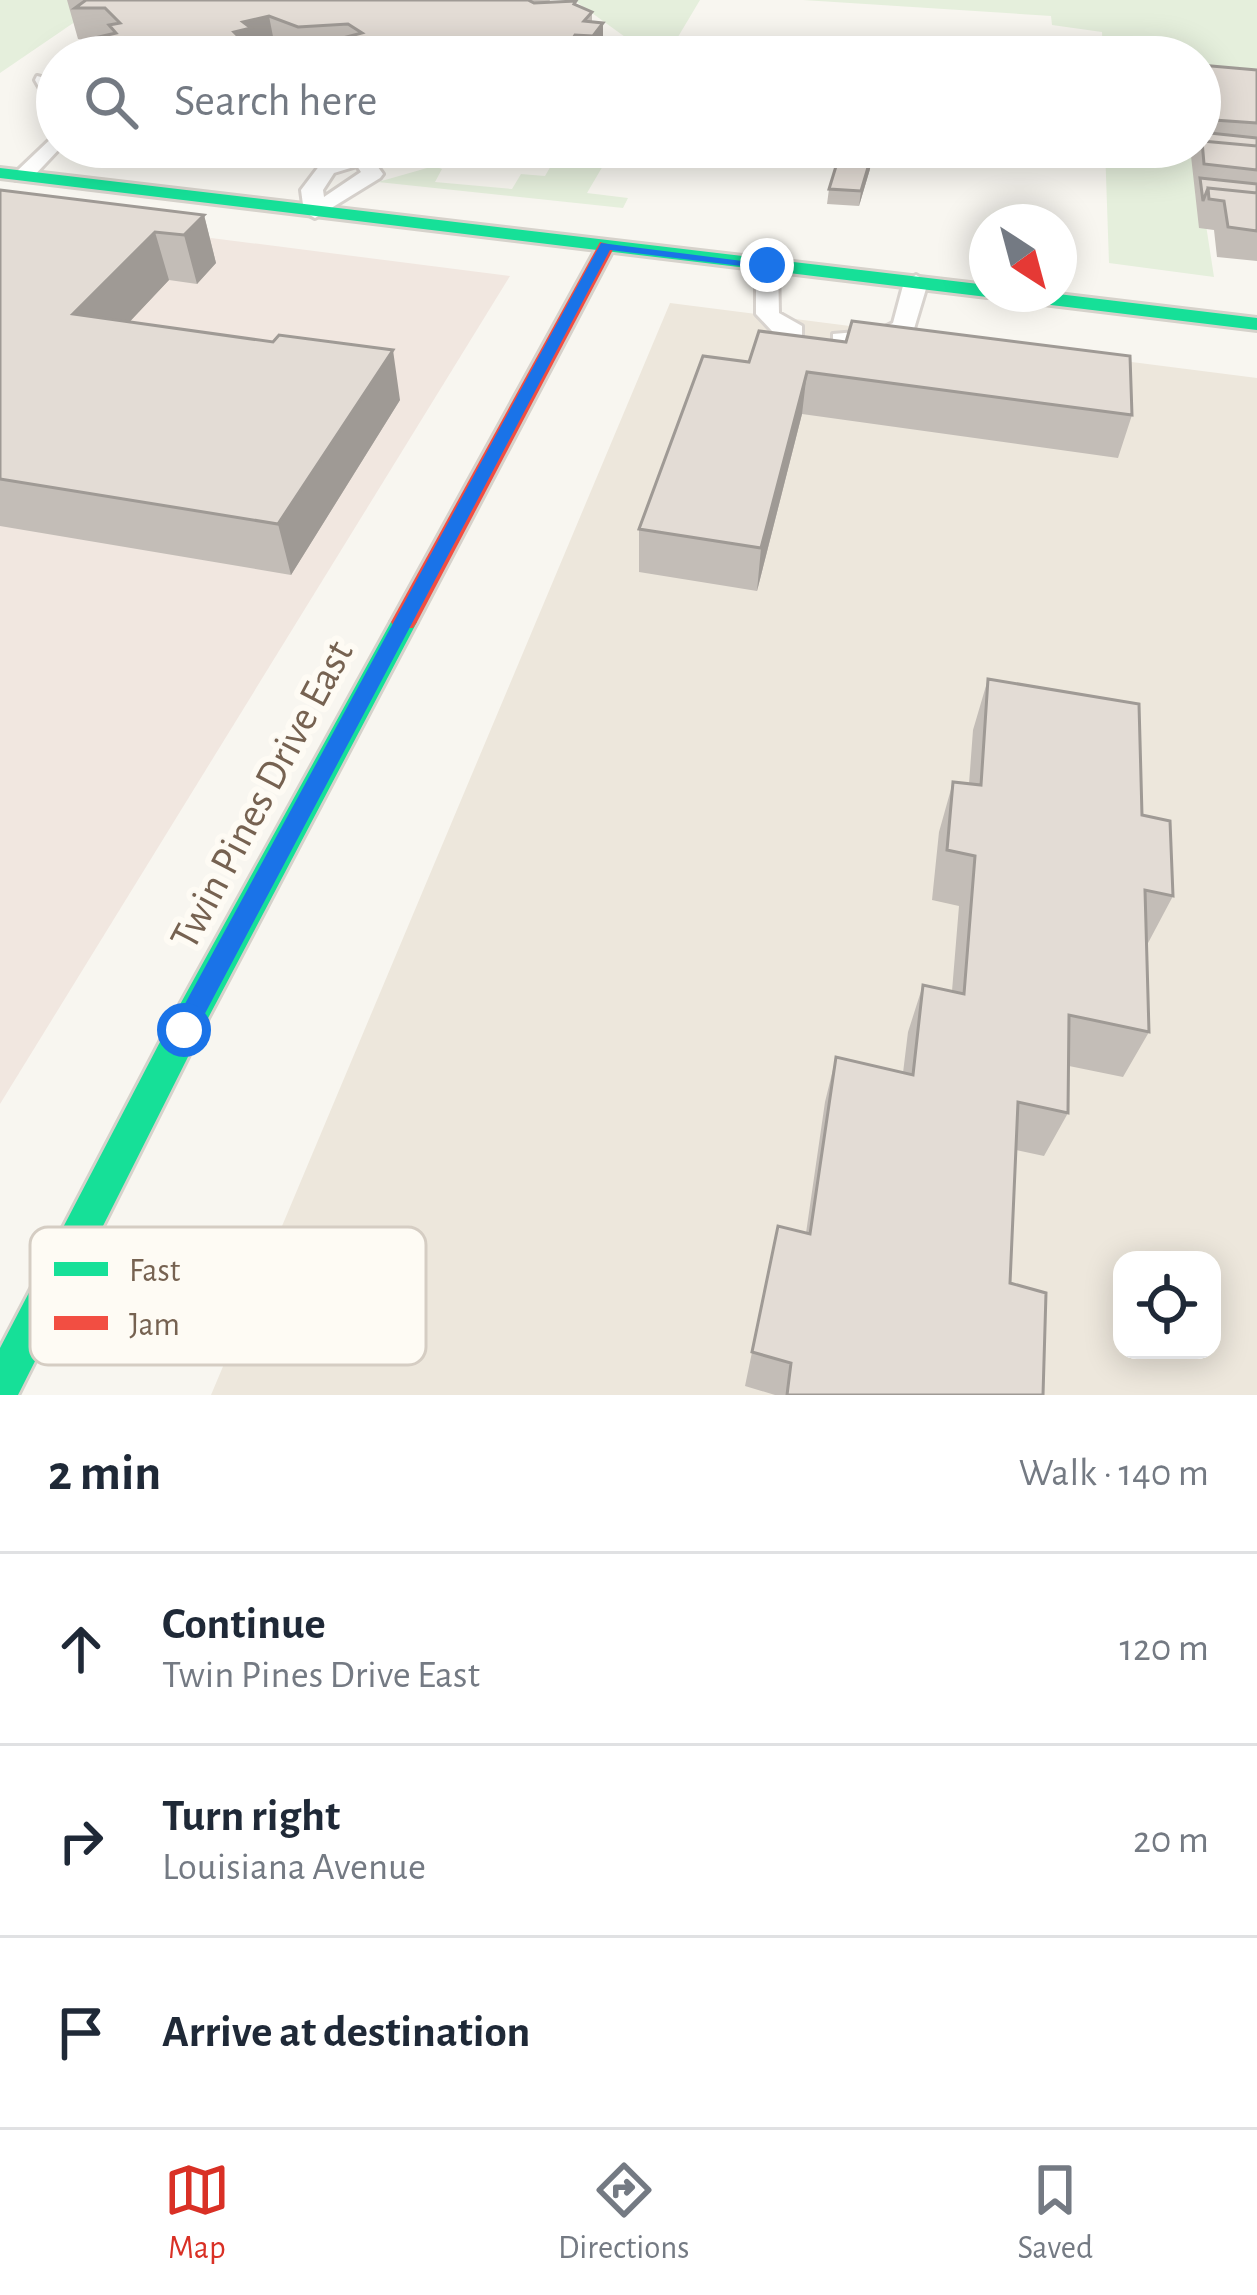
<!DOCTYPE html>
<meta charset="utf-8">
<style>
:root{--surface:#fff;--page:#f2f2f3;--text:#1f2937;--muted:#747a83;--line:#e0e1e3;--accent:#d93025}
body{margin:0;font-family:"Alegreya Sans",sans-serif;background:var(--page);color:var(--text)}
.controls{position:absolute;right:36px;bottom:36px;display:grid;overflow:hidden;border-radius:24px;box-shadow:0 6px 30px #0003}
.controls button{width:108px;height:108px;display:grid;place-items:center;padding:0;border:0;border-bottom:3px solid var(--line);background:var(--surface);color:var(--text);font:60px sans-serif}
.compass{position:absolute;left:969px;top:204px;width:108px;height:108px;border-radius:50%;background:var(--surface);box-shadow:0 6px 30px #0003;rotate:144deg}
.stop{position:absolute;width:36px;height:36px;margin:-27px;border:9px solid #1a73e8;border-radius:50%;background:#fff}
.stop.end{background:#1a73e8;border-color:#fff;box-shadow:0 3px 12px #0008}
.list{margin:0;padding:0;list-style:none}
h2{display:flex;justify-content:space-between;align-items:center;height:156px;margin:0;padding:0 48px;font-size:51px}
h2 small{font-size:39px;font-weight:400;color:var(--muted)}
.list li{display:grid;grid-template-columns:78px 1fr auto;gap:36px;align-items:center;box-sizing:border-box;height:192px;padding:0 48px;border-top:3px solid var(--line)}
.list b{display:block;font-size:45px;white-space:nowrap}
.list p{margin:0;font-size:39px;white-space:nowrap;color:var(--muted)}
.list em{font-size:39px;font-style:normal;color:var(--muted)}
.icon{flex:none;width:66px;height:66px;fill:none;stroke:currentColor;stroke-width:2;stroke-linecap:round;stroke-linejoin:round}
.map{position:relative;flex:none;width:1257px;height:1395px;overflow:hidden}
.search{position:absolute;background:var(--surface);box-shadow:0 6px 30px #0003;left:36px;right:36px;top:36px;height:132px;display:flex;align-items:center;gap:30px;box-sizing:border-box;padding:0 42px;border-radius:66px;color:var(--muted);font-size:45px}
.sheet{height:732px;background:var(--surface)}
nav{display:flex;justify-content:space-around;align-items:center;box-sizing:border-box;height:168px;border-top:3px solid var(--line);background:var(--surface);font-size:33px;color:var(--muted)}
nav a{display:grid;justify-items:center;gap:6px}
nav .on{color:var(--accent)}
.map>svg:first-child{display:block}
.residential{fill:#ede7dc;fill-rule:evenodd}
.commercial{fill:#f1e7e0}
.green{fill:#e5efdc}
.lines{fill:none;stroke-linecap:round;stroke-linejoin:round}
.lane-casing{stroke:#d8d3ce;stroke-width:6}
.fast-casing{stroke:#d6d2cb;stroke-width:6}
.jam-casing{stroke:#d6d2cb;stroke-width:6}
.lane{fill:#fefefd;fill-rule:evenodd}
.fast{fill:#16e098;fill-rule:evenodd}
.jam{fill:#f24e42;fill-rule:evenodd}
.wall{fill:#c3bdb7}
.shaded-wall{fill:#9f9a95}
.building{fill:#e3dcd5;stroke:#9f9a95;stroke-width:3}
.route{fill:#1a73e8}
.labels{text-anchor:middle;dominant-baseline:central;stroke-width:12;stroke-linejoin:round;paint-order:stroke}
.street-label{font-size:42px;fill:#766251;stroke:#fefbf4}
.key{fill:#fefbf4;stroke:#d5cdc3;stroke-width:3}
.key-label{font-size:33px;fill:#766251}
</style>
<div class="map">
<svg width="1257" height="1395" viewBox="0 0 1257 1395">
<rect width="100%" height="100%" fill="#f8f6f0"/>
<path class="residential" d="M670,303L1257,378V1395H211ZM1122,1260H1212V1350H1122Z"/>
<path class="commercial" d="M0,211L510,276L0,1104Z"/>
<path class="green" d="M0,0H107L0,73Z
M574,0H700L666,57H626L632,42Z
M803,0H1257V72L1200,89V57H1103L1102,32L1052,25L1051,16Z
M562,147H614L587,193L628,198L623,208L378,182L434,166L442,169L435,182L512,189L521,174L545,176Z
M1105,147H1194L1214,277L1109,263Z"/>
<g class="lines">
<g class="lane-casing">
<path id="lane" d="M37,76L53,80L57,108L50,106L35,80Z
M57,133L61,147L30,180H16V172Z
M305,147L419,154L533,147L472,163H375L383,174L380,178L315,218L304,212L301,190L320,165L340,158ZM357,166L361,172L324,197L323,190L334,173Z
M767,258L778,265L779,313L802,326V336L773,332L756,314V265Z
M916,275L928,282L913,332L884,344H833V334L879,330L893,323L904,282Z"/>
</g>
<g class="fast-casing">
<path id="fast" d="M0,168L987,285V294H995L987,297L0,178Z
M1000,294H1058L1257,318V330L1010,300Z
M404,613L417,622L196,1041L18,1395H0V1348L172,1019L391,622Z"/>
</g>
<g class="jam-casing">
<path id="jam" d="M600,242L615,246L417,622L413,628H395L391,622Z"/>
</g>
<use href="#lane" class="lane"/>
<use href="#fast" class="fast"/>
<use href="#jam" class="jam"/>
</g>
<path class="wall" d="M67,0H550L549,3L576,5L592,12V22L603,57H85L84,52L88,49L84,40L78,39Z
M1200,65L1257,70V261L1217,257L1214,230L1199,228L1190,147H1200Z
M870,169L859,206L827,204L829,189Z
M0,190L204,215L216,263L197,284L169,280L129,322L400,400L291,575L0,526Z
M703,356L1132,415L1118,458L802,414L757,591L639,572V529Z
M988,679L1142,815L1173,896L1147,945L1149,1032L1123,1077L1069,1066L1068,1113L1044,1156L1016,1150L1010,1283L1043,1395H775L745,1386L778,1226L806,1233L825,1102L836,1057L903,1073L908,1032L923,985L952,991L959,906L932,900L939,832L953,782L969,784L973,730Z"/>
<path class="shaded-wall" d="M269,16L277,57H189L234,32L243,22Z
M603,23V57H594L593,36Z
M575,35V57H552V52Z
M509,48L510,57H472Z
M872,154L870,169L859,206L861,191Z
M204,215L216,263L197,284L184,235Z
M155,232L169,280L90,364L73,314Z
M393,350L400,400L291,575L278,524Z
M807,372L802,414L757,591L761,548Z"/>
<path class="building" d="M86,0H528L534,3L576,1L574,4L592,12L584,21L603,23L593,36L575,35L568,46L552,52L509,48L472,57H330L338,55L330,48L350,43L343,38L362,33L348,24L298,27L269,16L243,22L251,28L234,32L241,39L221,43L226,49L189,57H110L84,52L98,42L94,38L116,33L109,25L120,23L105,8H75Z
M1200,65L1257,70V123L1200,119V98H1203Z
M1200,132L1257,138V146L1202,141L1200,146Z
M1202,141L1257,146V170L1204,164Z
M841,150L872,154L861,191L829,189Z
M1200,178L1257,184V193L1208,188L1203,201Z
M1208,188L1257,193V231L1228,227L1224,201L1209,199Z
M0,190L204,215L184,235L155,232L73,314L273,342L279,335L393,350L278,524L0,479Z
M852,321L1130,356L1132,415L807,372L761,548L639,529L703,356L749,362L759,331L846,342Z
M988,679L1139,704L1142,815L1170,821L1173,896L1145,890L1149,1032L1069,1015L1068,1113L1018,1102L1010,1283L1046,1293L1043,1395H787L791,1363L752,1352L778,1226L810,1234L836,1057L913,1075L923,985L964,994L975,856L947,850L953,782L981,785Z"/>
<path class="route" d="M601,243L774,265L767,269L610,250L192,1038H175V1022Z"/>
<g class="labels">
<g class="street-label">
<text transform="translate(262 795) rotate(-62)">Twin Pines Drive East</text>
</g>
</g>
<rect x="30" y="1227" width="396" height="138" rx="18" class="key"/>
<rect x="54" y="1262" width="54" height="14" fill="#16e098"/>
<rect x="54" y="1316" width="54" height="14" fill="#f24e42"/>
<g class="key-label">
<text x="129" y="1281">Fast</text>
<text x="129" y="1335">Jam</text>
</g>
</svg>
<div class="controls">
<button><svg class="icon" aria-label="locate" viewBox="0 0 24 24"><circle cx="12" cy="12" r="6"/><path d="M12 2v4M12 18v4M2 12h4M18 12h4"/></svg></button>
</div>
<svg class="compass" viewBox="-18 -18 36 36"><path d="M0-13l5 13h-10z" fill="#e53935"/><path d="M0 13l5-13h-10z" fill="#747a83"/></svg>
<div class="stop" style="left:184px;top:1030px"></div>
<div class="stop end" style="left:767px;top:265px"></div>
<div class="search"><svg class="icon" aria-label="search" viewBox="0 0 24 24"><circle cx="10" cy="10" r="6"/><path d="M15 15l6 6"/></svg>Search here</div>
</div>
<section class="sheet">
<h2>2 min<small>Walk · 140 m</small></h2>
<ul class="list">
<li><svg class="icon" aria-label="ahead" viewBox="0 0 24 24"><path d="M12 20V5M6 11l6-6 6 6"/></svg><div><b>Continue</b><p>Twin Pines Drive East</p></div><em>120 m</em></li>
<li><svg class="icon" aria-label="right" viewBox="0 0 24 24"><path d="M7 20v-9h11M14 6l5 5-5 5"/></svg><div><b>Turn right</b><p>Louisiana Avenue</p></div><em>20 m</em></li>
<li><svg class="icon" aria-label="arrive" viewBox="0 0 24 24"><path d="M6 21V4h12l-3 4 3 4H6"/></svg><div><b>Arrive at destination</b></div></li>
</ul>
</section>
<nav>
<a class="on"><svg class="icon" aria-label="map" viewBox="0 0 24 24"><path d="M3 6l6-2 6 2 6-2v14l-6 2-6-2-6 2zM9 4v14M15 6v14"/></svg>Map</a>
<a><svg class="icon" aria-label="directions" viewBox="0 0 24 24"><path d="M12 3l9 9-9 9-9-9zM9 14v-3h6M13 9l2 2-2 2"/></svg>Directions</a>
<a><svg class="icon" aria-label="saved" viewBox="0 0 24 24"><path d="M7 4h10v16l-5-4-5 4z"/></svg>Saved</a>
</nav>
